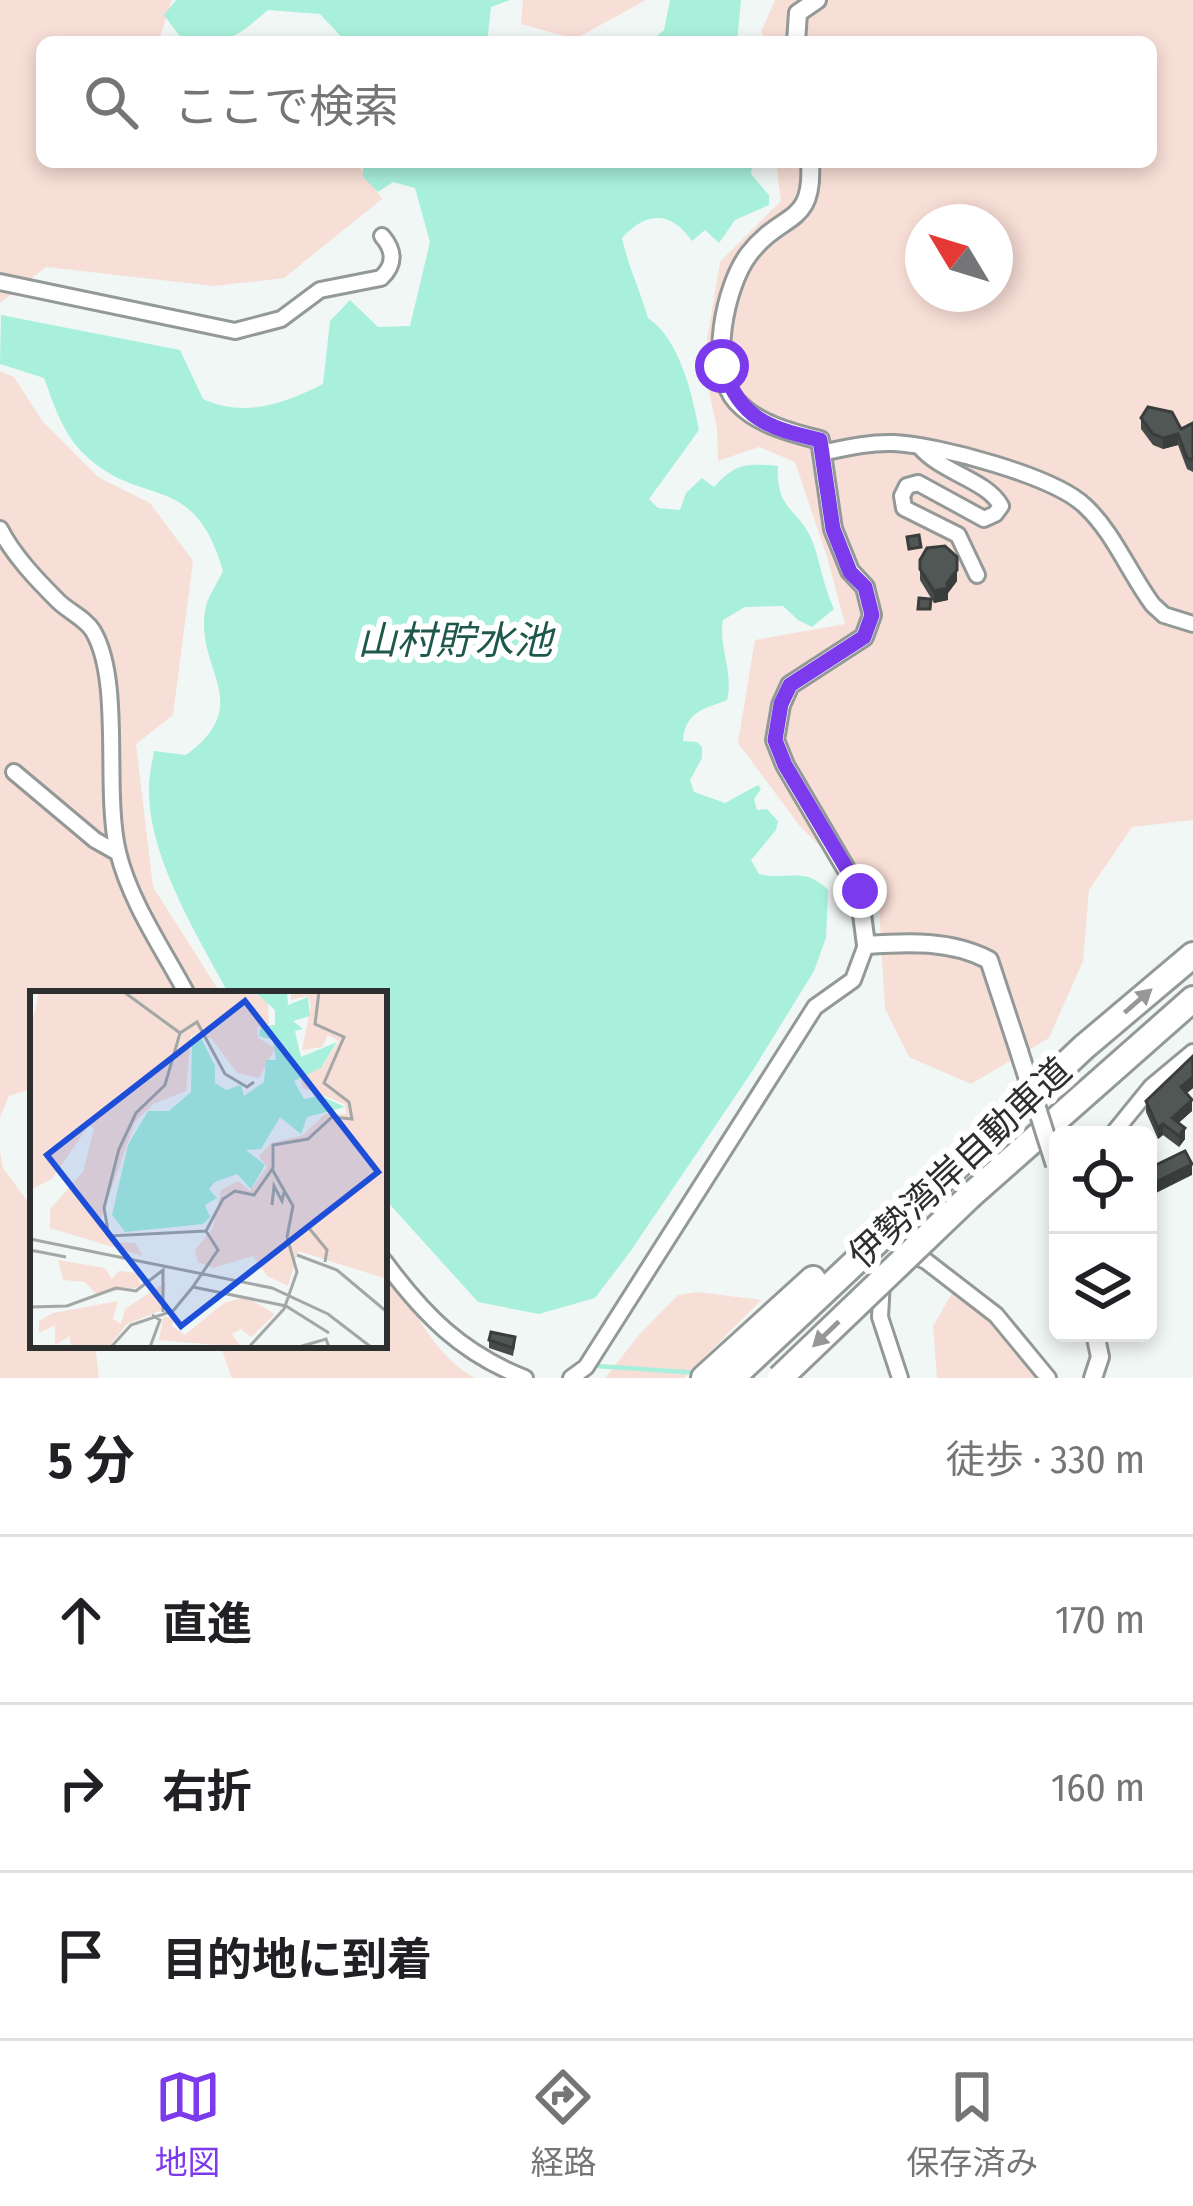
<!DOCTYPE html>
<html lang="ja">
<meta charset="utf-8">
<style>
:root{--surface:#fff;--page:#f2f2f2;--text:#202124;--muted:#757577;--line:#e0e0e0;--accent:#7c3aed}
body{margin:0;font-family:"Fira Sans Condensed","Noto Sans JP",sans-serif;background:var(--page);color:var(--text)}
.controls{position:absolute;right:36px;bottom:36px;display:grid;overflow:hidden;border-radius:18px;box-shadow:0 6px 18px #0003}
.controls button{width:108px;height:108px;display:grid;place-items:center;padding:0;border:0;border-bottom:3px solid var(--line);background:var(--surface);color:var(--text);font:60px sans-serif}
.compass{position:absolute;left:905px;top:204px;width:108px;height:108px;border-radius:50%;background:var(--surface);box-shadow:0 6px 18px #0003;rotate:308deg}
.stop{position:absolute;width:36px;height:36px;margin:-27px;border:9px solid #7c3aed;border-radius:50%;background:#fff}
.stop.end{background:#7c3aed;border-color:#fff;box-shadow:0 3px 12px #0008}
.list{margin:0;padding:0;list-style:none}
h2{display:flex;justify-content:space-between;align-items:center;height:156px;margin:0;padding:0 48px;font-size:51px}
h2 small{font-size:39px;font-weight:400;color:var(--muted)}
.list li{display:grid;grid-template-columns:78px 1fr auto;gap:36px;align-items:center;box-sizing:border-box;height:168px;padding:0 48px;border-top:3px solid var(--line)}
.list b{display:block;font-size:45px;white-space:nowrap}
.list em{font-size:39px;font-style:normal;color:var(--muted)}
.icon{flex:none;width:66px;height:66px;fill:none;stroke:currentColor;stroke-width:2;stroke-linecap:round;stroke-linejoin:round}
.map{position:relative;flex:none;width:1193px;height:1378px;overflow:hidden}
.search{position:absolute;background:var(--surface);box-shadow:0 6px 18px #0003;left:36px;right:36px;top:36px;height:132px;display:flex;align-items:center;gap:30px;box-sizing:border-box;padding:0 42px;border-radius:18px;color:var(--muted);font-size:45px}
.sheet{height:660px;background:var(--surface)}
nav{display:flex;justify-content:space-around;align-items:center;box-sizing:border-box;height:168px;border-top:3px solid var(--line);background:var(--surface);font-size:33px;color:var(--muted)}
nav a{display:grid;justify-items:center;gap:6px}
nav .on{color:var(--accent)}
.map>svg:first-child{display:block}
.green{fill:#f7ded6;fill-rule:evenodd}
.water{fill:#a8f0db}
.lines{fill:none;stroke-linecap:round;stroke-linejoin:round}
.stream{stroke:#a8f0db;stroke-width:4.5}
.minor-casing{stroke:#939997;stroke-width:20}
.tertiary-casing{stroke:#939997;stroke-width:22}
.motorway-casing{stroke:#939997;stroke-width:30}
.minor{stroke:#fff;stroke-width:14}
.tertiary{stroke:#fff;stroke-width:16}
.motorway{stroke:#fff;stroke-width:24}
.tertiary-bridge-casing{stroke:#939997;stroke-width:22;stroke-linecap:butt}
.motorway-bridge-casing{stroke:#939997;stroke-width:30;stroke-linecap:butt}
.tertiary-bridge{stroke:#fff;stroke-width:16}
.motorway-bridge{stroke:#fff;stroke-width:24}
.wall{fill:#464b49}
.shaded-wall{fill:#393d3c}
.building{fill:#515755;stroke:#393d3c;stroke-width:3}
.oneway{fill:#969796}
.route{stroke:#7c3aed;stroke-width:15}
.labels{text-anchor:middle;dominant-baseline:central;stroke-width:12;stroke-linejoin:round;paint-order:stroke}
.street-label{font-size:36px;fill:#2d2f2e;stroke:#fff}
.water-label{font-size:39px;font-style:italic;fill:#1e584a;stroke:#fff}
.inset-road{fill:none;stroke:#a3a7a5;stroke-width:3}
.view{fill:#1d4ed8;fill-opacity:0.15;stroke:#1d4ed8;stroke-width:6}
.inset-edge{fill:none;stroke:#2d2f2e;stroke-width:6}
</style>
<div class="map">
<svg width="1193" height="1378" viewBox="0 0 1193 1378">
<rect width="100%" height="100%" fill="#f1f7f5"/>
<path class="green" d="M0,0H172L160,37L167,42H42V162H356L382,199L284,278L214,286L46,267L0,303Z
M523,0H646L575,39L521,24Z
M775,0H1193V820L1132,827L1089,890L1083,961L1049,1038L971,1084L909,1057L885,1009L879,906L799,825L738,743L755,640L845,624L827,557L795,462L759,447L718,461L717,428L703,364L720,262L781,201L776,162H1151V42H766L761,32ZM923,222H995V294H923Z
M0,371L14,377L43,422L98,477L150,503L193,561L173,715L136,744L153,887L221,994H33V1088L9,1096L0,1117Z
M0,1151L3,1168L33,1209V1345H95L99,1378H0Z
M384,1255C408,1297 430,1354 475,1378H232L220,1345H384Z
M698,1292L761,1300L684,1378H605L639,1335L678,1295Z
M953,1292L1034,1353L1048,1378H937L933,1326Z"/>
<path class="water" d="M176,0H510L491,7L488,35L492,42H346L320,14L268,10C233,40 231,42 184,42L164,15Z
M670,0H741L737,42H650L664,30Z
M363,162H753L751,174L769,195V205L735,220L719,243L705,230L692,241C671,211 647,211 622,238C628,266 640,290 648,318C680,340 692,393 699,430L649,499L658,508L680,510L686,493L702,478L714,487C735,463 747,463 778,466C775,512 801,509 813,543C821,565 824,588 834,609L812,627L798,620L783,606L745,607L723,620C718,647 734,671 727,700C703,709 685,712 683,741L697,742L702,747V758L690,780L694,792L725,803L758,785L761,789L754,799L757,810L767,809L778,821L776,830L751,860L759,874C786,881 805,866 828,890L826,938L814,971L753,1070L630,1252L595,1298L539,1314L478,1302L384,1198V994H229C198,937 148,856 149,789C149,776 152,763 154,751L186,755C258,702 192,669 206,606C209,595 218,582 223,571C193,467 140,511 82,452C62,431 54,405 44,378L0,364L1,315L180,350L203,399C245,418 283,404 323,384L330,321L350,300L378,327L410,326L430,242L415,188L393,182L378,192L363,177Z"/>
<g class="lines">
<path class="stream" d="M597,1366L699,1373"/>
<g class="minor-casing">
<path id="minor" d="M0,282L235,331L281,319L320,290L381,278C395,265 395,251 382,236
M920,447C942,473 987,480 1001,506L995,514L984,519L918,483L907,486L902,496L904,508L958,535L977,575
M821,453C845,448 869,442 894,443C938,445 1054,476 1085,506C1114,533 1129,573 1153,605L1164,615L1193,624
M0,529C13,555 37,580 58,601C68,611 86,619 93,631C123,682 103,789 118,852C130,902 163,949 187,994
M14,772L95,840L118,853
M1112,1135L1151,1087L1193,1052
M906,1252L926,1261L996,1315L1048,1378
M384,1261C424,1315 461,1353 525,1378
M882,1281L880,1317L900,1378
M571,1378L586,1367L815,1007L853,980L866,945"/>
</g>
<g class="tertiary-casing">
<path id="tertiary" d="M796,42L798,13L817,0
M810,162C814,227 783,210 749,254C725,285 707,370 737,402C757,424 792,433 820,440L833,529L850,571L865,587L872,615L864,637L790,685L781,705L775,740L785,765L859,891L866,945C908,942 951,940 989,960L1019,1051
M1093,1378L1100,1357L1095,1333"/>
</g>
<g class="motorway-casing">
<path id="motorway" d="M971,1195L1193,999
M704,1378L813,1279
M732,1378L1084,1047L1193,955"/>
</g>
<use href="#minor" class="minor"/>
<use href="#tertiary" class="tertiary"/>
<use href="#motorway" class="motorway"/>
<g class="tertiary-bridge-casing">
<path id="tertiary-bridge" d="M1019,1051L1055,1165"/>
</g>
<g class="motorway-bridge-casing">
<path id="motorway-bridge" d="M780,1378L971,1195"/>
</g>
<use href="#tertiary-bridge" class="tertiary-bridge"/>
<use href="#motorway-bridge" class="motorway-bridge"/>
</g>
<path class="wall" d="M1141,418L1181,429L1193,423V472L1187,469L1178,445L1163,449L1153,445L1141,429Z
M920,560L957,581L948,593V600L934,603L920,580Z
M1193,1056V1088L1187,1093L1192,1111L1178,1123L1185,1139L1179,1147L1163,1135L1158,1139L1146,1112V1101Z
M489,1340L515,1344L513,1356L489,1348Z"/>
<path class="shaded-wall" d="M1178,434V445L1163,449V438Z
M957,570V581L948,593V600L934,603V591L947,583Z
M1193,1077V1088L1181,1098V1087Z
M1192,1100V1111L1172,1129V1118Z
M1163,1124V1135L1158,1139V1128Z
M1185,1128V1139L1179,1147V1136Z
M1192,1164V1175L1148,1197V1186Z"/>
<path class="building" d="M1148,407L1172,412L1181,429L1193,423V460L1187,458L1178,434L1163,438L1153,434L1141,418Z
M919,535L921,547L909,549L907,537Z
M945,546L957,557V570L947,583L948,588L934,591L920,569V560L927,548Z
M919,598L931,599L930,609H918Z
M1193,1056V1077L1181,1087L1192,1100L1172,1118L1185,1128L1179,1136L1163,1124L1158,1128L1146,1101Z
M1185,1151L1192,1164L1148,1186V1169Z
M491,1332L515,1337L513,1348L489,1340Z"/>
<defs><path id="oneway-solid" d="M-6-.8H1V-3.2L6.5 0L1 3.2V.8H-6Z" transform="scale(3)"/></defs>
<g class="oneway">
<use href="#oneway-solid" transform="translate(1138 1001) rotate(-41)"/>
<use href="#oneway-solid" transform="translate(826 1334) rotate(136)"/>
</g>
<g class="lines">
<path class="route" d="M722,366C742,420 766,427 820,440L833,529L850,572L865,587L872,615L864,637L790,685L781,704L775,740L785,765L860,891"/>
</g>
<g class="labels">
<g class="street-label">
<text transform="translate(960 1163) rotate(-43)">伊勢湾岸自動車道</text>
</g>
<g class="water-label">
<text x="455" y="641">山村貯水池</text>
</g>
</g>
<g transform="translate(30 991)">
<rect width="357" height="357" fill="#f1f7f5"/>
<path d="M9,1H224L238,12L239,33L227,37L228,47L245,57L229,87L207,82L181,47L161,45L156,100L123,113L105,131L70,230L82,251L105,252L113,265L20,237V218L53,181L64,138L59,134L22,188L0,199V43ZM261,1H357V288L268,260L258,295L237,285L223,265L183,277L168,271L165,259L183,237L191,199L208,190L220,200L237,176L229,165L241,152L273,144L295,123H316L315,113L273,97L270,87L292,76L309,50L298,44L292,56L272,59L281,14L278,5L261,9ZM28,269L75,277L82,288L89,280L107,282L111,296L66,303L55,291L33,289ZM136,291L132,319L97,333L78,356H41L40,345L25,354V334L9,342V330L23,322L88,310L83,328L91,333L95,318ZM216,306L245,323L221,346L211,338L202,343L211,356L129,349L133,326H144L142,335L155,344L194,312Z" fill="#f7ded6"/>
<path d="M225,1H257L258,14L278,6L280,25L263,30L273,38L265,40L271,66L307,51L291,77L264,90L274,108L291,105L315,116L277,126L271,143L250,126L231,158L216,159L235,174L221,198L207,183L185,191L179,198L187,207L175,214L180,226L173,233L95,241L82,224L98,154L118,120H139L161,101L162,46L170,45L185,75V92L196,99L211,94L214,105L234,91L236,69H246L243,49L229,45L231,35L245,34V19Z" fill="#a8f0db"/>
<path class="inset-road" d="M94,1L150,42M242,214L244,195L252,210L254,201M279,237L297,259L295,271M176,240L79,245L74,217L89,158L106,122L135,94L150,42L167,31L195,83L217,96L224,91M0,248L242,297L298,323L341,356M0,259L36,266M267,264L307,279L357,321M163,296L256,315L299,342M0,316L37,315L86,297L106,300L133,279V321M81,356L101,334L143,320L162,297L188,259L176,240L193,208L205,200L224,204L243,177V154L278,148L302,126L322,128L319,111L294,92L314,46L285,33L289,1M120,356L130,329L122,324M219,356L254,318L267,281L257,246L263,215L242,178M269,356L296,348L299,356"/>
<path class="view" d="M215,10L348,181L151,335L17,164Z"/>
<rect width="357" height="357" class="inset-edge"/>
</g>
</svg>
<div class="controls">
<button><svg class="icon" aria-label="locate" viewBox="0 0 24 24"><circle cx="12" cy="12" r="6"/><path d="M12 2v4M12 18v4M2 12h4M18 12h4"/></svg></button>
<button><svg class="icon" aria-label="layers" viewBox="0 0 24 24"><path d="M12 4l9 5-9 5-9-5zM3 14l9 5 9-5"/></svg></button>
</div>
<svg class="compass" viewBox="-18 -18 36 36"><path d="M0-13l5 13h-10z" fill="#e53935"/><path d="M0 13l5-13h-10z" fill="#757577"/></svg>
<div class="stop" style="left:722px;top:366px"></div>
<div class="stop end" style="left:860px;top:891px"></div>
<div class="search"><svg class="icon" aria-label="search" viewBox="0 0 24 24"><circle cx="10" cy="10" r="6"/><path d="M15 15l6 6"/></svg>ここで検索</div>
</div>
<section class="sheet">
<h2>5 分<small>徒歩 · 330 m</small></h2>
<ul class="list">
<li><svg class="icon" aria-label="ahead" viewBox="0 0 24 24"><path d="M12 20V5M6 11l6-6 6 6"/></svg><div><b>直進</b></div><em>170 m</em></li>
<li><svg class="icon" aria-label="right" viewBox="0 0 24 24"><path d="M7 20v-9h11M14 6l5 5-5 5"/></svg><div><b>右折</b></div><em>160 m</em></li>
<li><svg class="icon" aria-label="arrive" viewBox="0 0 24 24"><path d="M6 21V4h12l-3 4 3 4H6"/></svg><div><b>目的地に到着</b></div></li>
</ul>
</section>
<nav>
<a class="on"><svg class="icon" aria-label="map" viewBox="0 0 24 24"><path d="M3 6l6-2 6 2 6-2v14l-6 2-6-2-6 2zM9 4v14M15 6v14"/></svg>地図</a>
<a><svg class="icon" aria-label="directions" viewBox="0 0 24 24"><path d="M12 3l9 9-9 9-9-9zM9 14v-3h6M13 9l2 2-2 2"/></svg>経路</a>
<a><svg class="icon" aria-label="saved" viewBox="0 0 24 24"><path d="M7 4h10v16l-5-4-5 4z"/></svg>保存済み</a>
</nav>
